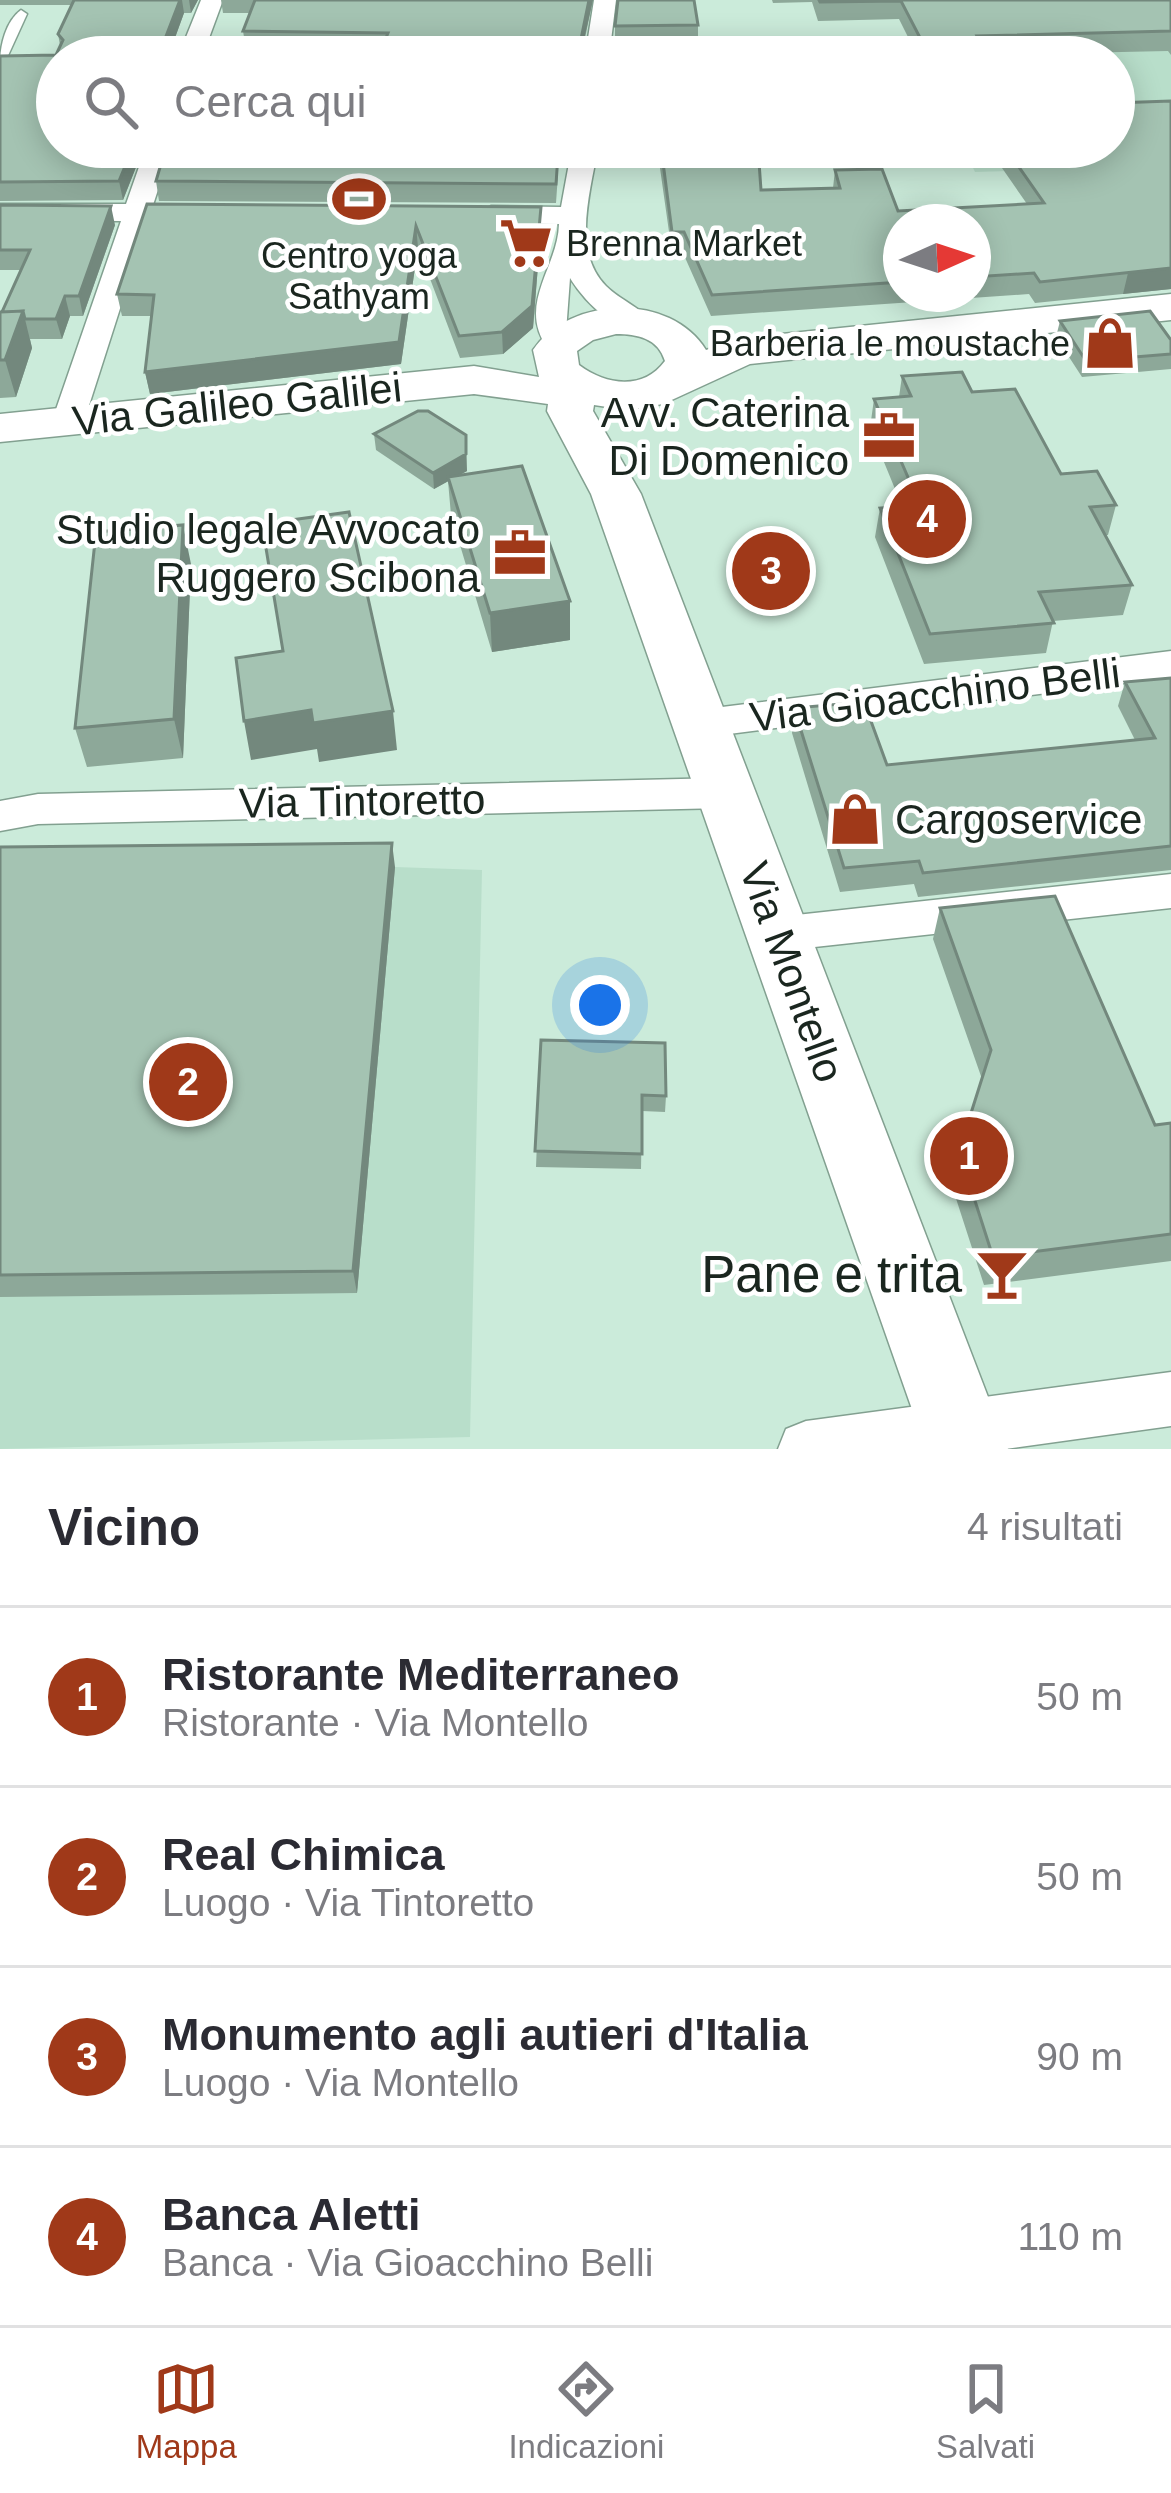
<!DOCTYPE html>
<html lang="it">
<meta charset="utf-8">
<style>
:root{--surface:#fff;--page:#f7f7f7;--text:#2b2b33;--muted:#7c7c81;--line:#e1e1e2;--accent:#a03919}
body{margin:0;font-family:Helvetica,sans-serif;background:var(--page);color:var(--text)}
.compass{position:absolute;left:883px;top:204px;width:108px;height:108px;border-radius:50%;background:var(--surface);box-shadow:0 6px 30px #0003;rotate:87deg}
.you{position:absolute;left:600px;top:1005px;width:42px;height:42px;margin:-30px;border:9px solid #fff;border-radius:50%;background:#1a73e8;box-shadow:0 0 0 18px #1a73e833}
.badge{display:grid;place-items:center;width:78px;height:78px;border-radius:50%;background:var(--accent);color:#fff;font-size:39px;font-weight:700}
.pin{position:absolute;translate:-50% -50%;border:6px solid #fff;box-shadow:0 3px 12px #0006}
.list{margin:0;padding:0;list-style:none}
h2{display:flex;justify-content:space-between;align-items:center;height:156px;margin:0;padding:0 48px;font-size:51px}
h2 small{font-size:39px;font-weight:400;color:var(--muted)}
.list li{display:grid;grid-template-columns:78px 1fr auto;gap:36px;align-items:center;box-sizing:border-box;height:180px;padding:0 48px;border-top:3px solid var(--line)}
.list b{display:block;font-size:45px;white-space:nowrap}
.list p{margin:0;font-size:39px;white-space:nowrap;color:var(--muted)}
.list em{font-size:39px;font-style:normal;color:var(--muted)}
.icon{flex:none;width:66px;height:66px;fill:none;stroke:currentColor;stroke-width:2;stroke-linecap:round;stroke-linejoin:round}
.map{position:relative;flex:none;width:1171px;height:1449px;overflow:hidden}
.search{position:absolute;background:var(--surface);box-shadow:0 6px 30px #0003;left:36px;right:36px;top:36px;height:132px;display:flex;align-items:center;gap:30px;box-sizing:border-box;padding:0 42px;border-radius:66px;color:var(--muted);font-size:45px}
.sheet{height:876px;background:var(--surface)}
nav{display:flex;justify-content:space-around;align-items:center;box-sizing:border-box;height:168px;border-top:3px solid var(--line);background:var(--surface);font-size:33px;color:var(--muted)}
nav a{display:grid;justify-items:center;gap:6px}
nav .on{color:var(--accent)}
.map>svg:first-child{display:block}
.built{fill:#b8deca}
.lines{fill:none;stroke-linecap:round;stroke-linejoin:round}
.lane-casing{stroke:#82a090;stroke-width:3}
.street-casing{stroke:#82a090;stroke-width:3}
.secondary-casing{stroke:#82a090;stroke-width:3}
.lane{fill:#fff;fill-rule:evenodd}
.street{fill:#fff;fill-rule:evenodd}
.secondary{fill:#fff;fill-rule:evenodd}
.wall{fill:#8da899;fill-rule:evenodd}
.shaded-wall{fill:#73887d}
.building{fill:#a4c3b2;stroke:#73887d;stroke-width:3}
.labels{text-anchor:middle;dominant-baseline:central;stroke-width:9;stroke-linejoin:round;paint-order:stroke}
.far-poi-label{font-size:36px;fill:#1a261f;stroke:#fff;text-anchor:start}
.street-label{font-size:42px;fill:#1a261f;stroke:#fff}
.poi-label{font-size:42px;fill:#1a261f;stroke:#fff;text-anchor:end}
.near-poi-label{font-size:51px;fill:#1a261f;stroke:#fff;text-anchor:end}
</style>
<div class="map">
<svg width="1171" height="1449" viewBox="0 0 1171 1449">
<rect width="100%" height="100%" fill="#cbebda"/>
<path class="built" d="M1171,13V166L975,172L963,147H1114V57H918Z
M395,867L482,870L470,1437L0,1449V871Z"/>
<g class="lines">
<g class="lane-casing">
<path id="lane" d="M21,10L27,14L6,60L0,64C0,45 6,21 21,10Z"/>
</g>
<g class="street-casing">
<path id="street" d="M201,0H223L202,57H178Z
M594,0H616L609,57H585Z
M146,147H172L153,205H199L213,213L199,221H148L84,421L68,431L57,428L52,421L121,221L0,220V204H126Z
M572,147H598C591,190 571,251 606,286C620,300 640,307 652,322L648,328C617,336 585,302 570,278L566,332L574,343L559,352L548,349C516,304 558,268 559,224L491,222L477,214L491,206L561,207Z
M1171,651V677L698,738L684,734L679,724L684,714L698,710Z
M724,778L738,782L744,793L738,804L724,808L38,824L0,831V801L38,794Z
M1171,874V908L778,951L763,946L756,934L763,922L778,917Z
M1171,1372V1426L1005,1449H778L786,1429L806,1421Z"/>
</g>
<g class="secondary-casing">
<path id="secondary" d="M1171,294V320L750,364L663,404L627,410L594,405L593,411L641,494L1008,1449H926L591,494L547,411L548,404L474,394L0,442V414L474,366L539,377L533,350C570,296 670,292 706,350L742,338ZM616,334C637,334 658,338 665,361C643,391 606,385 579,365L577,351L593,340Z"/>
</g>
<use href="#lane" class="lane"/>
<use href="#street" class="street"/>
<use href="#secondary" class="secondary"/>
</g>
<path class="wall" d="M0,0H198L191,13H184L168,57H57V147H144L123,200L0,201V56L56,55L60,45L58,34L72,5H0Z
M221,0H593L581,57H378L380,51L246,49L243,31L250,13H223Z
M772,0H1171V55L1168,51L987,55L988,57H918L899,19L818,21L812,2L773,3Z
M698,25V43L615,44V26Z
M310,147H399L397,154H483L485,147H548L547,155L558,174L556,203L159,201L156,181L239,153H308Z
M657,147H707L710,163L761,190L833,188L835,170L898,211L1027,204L993,155H967L963,147H1114L1171,289L1035,303L1029,294L711,316L683,253H672ZM901,222H973V294H901Z
M147,204L541,228L533,328L503,354L460,358L418,247L401,364L150,394L145,372L152,316H122L117,294Z
M0,205L115,225L83,316H70L62,339H30L32,348L16,397L0,398V312H2L21,270H0Z
M1060,321L1171,340V369L1082,377L1056,337Z
M902,376L972,392L1061,474L1116,505L1108,535H1105L1132,585L1123,615L1053,621L1046,653L924,664L875,537L880,508L902,506L870,428L874,399L899,397Z
M374,434L467,471L458,476L570,640L492,652L451,515L448,481L434,489L376,450Z
M191,564L183,758L87,767L75,728Z
M1171,678V870L918,897L914,884L840,892L792,733L794,708L887,765L1135,740L1118,706L1125,682Z
M0,847L395,867L357,1293L0,1297Z
M940,908L1155,1125L1171,1123V1261L984,1285L950,1180L982,1079L933,939Z
M541,1040L666,1096L665,1112L642,1111L641,1169L536,1167Z"/>
<path class="shaded-wall" d="M180,0H182L184,13L168,57H158Z
M189,0H198L191,13Z
M589,0H593L580,57V44Z
M133,147H144L123,200L119,181Z
M391,147H399L390,173L388,154Z
M111,206L115,225L83,316L79,296Z
M541,207V228L533,328L503,354L502,332Z
M416,226L418,247L401,364L150,394L145,372Z
M1171,268V289L1123,294L1128,273Z
M65,296L70,316L62,339L56,319Z
M23,311L32,348L16,397L5,360Z
M466,435L467,471L434,489L433,473Z
M183,525L191,564L183,758L174,719Z
M570,601V640L492,652L490,613Z
M311,710L393,711L397,750L319,762L317,749L251,760L244,721Z
M392,843L395,867L357,1293L353,1271Z"/>
<path class="building" d="M74,0H180L158,57H57V147H133L119,181L0,182V56L56,55L63,40L58,34Z
M255,0H589L580,44L430,42L424,57H378L388,33L243,31Z
M618,0H694L698,25L615,26Z
M819,0H1171V31L977,36L988,57H930L901,1L820,2Z
M1171,101V268L1040,282L1034,273L973,277V222H901V282L712,295L684,232H672L661,147H707L710,163L759,162L761,190L840,188L835,170L882,169L898,211L1044,203L1005,147H1114V103Z
M166,147H233L231,153H308L310,147H391L388,154H483L485,147H546L545,155H558L556,184L156,181Z
M147,204L541,207L532,306L502,332L459,336L416,226L399,342L145,372L154,295L117,294Z
M0,205L111,206L79,296H65L56,319H25L23,311L2,312L30,250H0Z
M23,311L5,360H0V312Z
M1150,311L1171,340V354L1086,361L1060,321Z
M962,372L972,392L1015,389L1061,474L1097,471L1116,505L1090,507L1132,585L1039,592L1054,623L930,634L880,508L920,505L874,399L911,396L902,376Z
M418,411H428L466,435V454L433,473L374,434Z
M522,466L570,601L490,613L448,477Z
M349,512L393,711L313,723L311,710L244,721L236,658L283,651L262,524Z
M183,525L174,719L75,728L96,532Z
M1171,678V846L923,873L919,861L844,868L794,708L864,702L887,765L1155,738L1125,682Z
M392,843L353,1271L0,1275V847Z
M1055,896L1155,1125L1171,1123V1234L993,1257L959,1151L991,1050L940,908Z
M541,1040L665,1043L666,1096L642,1095V1154L535,1151Z"/>
<defs>
<g id="stadium-bare" transform="scale(4.14)"><path d="M0-5a6.5 5 0 1 0 0 10a6.5 5 0 1 0 0-10ZM-3.5-1.8h7v3.6h-7Z" fill="#a03919" stroke="#fff" stroke-width="2.5" paint-order="stroke"/></g>
<g id="supermarket-bare" transform="scale(4.14)"><path d="M-6-5.5h2.5l.6 2H6L4.5 2H-2.5L-4.4-4H-6ZM-1.5 3.2a1.3 1.3 0 1 0 .1 0ZM3 3.2a1.3 1.3 0 1 0 .1 0Z" fill="#a03919" stroke="#fff" stroke-width="2.5" paint-order="stroke"/></g>
<g id="shop-bare" transform="scale(4.14)"><path d="M-5-2.5h2.3a2.7 3.5 0 0 1 5.4 0H5L5.5 6h-11ZM-1.5-2.5h3a1.5 2.3 0 0 0-3 0Z" fill="#a03919" stroke="#fff" stroke-width="2.5" paint-order="stroke"/></g>
<g id="office-bare" transform="scale(4.14)"><path d="M-6-3h4V-5.5h4V-3h4V5H-6ZM-1-4.5V-3h2v-1.5ZM-6 0V1H6V0Z" fill="#a03919" stroke="#fff" stroke-width="2.5" paint-order="stroke"/></g>
<g id="bar-bare" transform="scale(4.14)"><path d="M-6-5H6L.8 .8V4.5H3.5V6h-7V4.5H-.8V.8Z" fill="#a03919" stroke="#fff" stroke-width="2.5" paint-order="stroke"/></g>
</defs>
<g fill-rule="evenodd">
<use href="#stadium-bare" x="359" y="199"/>
<use href="#supermarket-bare" x="526" y="243"/>
<use href="#shop-bare" x="1110" y="343"/>
<use href="#office-bare" x="889" y="436"/>
<use href="#office-bare" x="520" y="553"/>
<use href="#shop-bare" x="855" y="819"/>
<use href="#bar-bare" x="1002" y="1274"/>
</g>
<g class="labels">
<g class="far-poi-label">
<text x="566" y="243">Brenna Market</text>
<text x="359" y="255" text-anchor="middle">Centro yoga<tspan x="359" dy="41">Sathyam</tspan></text>
<text x="1070" y="343" text-anchor="end">Barberia le moustache</text>
</g>
<g class="street-label">
<text transform="translate(237 404) rotate(-6)">Via Galileo Galilei</text>
<text transform="translate(935 695) rotate(-7)">Via Gioacchino Belli</text>
<text transform="translate(362 801) rotate(-1)">Via Tintoretto</text>
<text transform="translate(792 972) rotate(70)">Via Montello</text>
</g>
<g class="poi-label">
<text x="849" y="412">Avv. Caterina<tspan x="849" dy="48">Di Domenico</tspan></text>
<text x="480" y="529">Studio legale Avvocato<tspan x="480" dy="48">Ruggero Scibona</tspan></text>
<text x="895" y="819" text-anchor="start">Cargoservice</text>
</g>
<g class="near-poi-label">
<text x="962" y="1274">Pane e trita</text>
</g>
</g>
</svg>
<svg class="compass" viewBox="-18 -18 36 36"><path d="M0-13l5 13h-10z" fill="#e53935"/><path d="M0 13l5-13h-10z" fill="#7c7c81"/></svg>
<div class="you"></div>
<div class="pin badge" style="left:969px;top:1156px">1</div>
<div class="pin badge" style="left:188px;top:1082px">2</div>
<div class="pin badge" style="left:771px;top:571px">3</div>
<div class="pin badge" style="left:927px;top:519px">4</div>
<div class="search"><svg class="icon" aria-label="search" viewBox="0 0 24 24"><circle cx="10" cy="10" r="6"/><path d="M15 15l6 6"/></svg>Cerca qui</div>
</div>
<section class="sheet">
<h2>Vicino<small>4 risultati</small></h2>
<ul class="list">
<li><span class="badge">1</span><div><b>Ristorante Mediterraneo</b><p>Ristorante · Via Montello</p></div><em>50 m</em></li>
<li><span class="badge">2</span><div><b>Real Chimica</b><p>Luogo · Via Tintoretto</p></div><em>50 m</em></li>
<li><span class="badge">3</span><div><b>Monumento agli autieri d'Italia</b><p>Luogo · Via Montello</p></div><em>90 m</em></li>
<li><span class="badge">4</span><div><b>Banca Aletti</b><p>Banca · Via Gioacchino Belli</p></div><em>110 m</em></li>
</ul>
</section>
<nav>
<a class="on"><svg class="icon" aria-label="map" viewBox="0 0 24 24"><path d="M3 6l6-2 6 2 6-2v14l-6 2-6-2-6 2zM9 4v14M15 6v14"/></svg>Mappa</a>
<a><svg class="icon" aria-label="directions" viewBox="0 0 24 24"><path d="M12 3l9 9-9 9-9-9zM9 14v-3h6M13 9l2 2-2 2"/></svg>Indicazioni</a>
<a><svg class="icon" aria-label="saved" viewBox="0 0 24 24"><path d="M7 4h10v16l-5-4-5 4z"/></svg>Salvati</a>
</nav>
